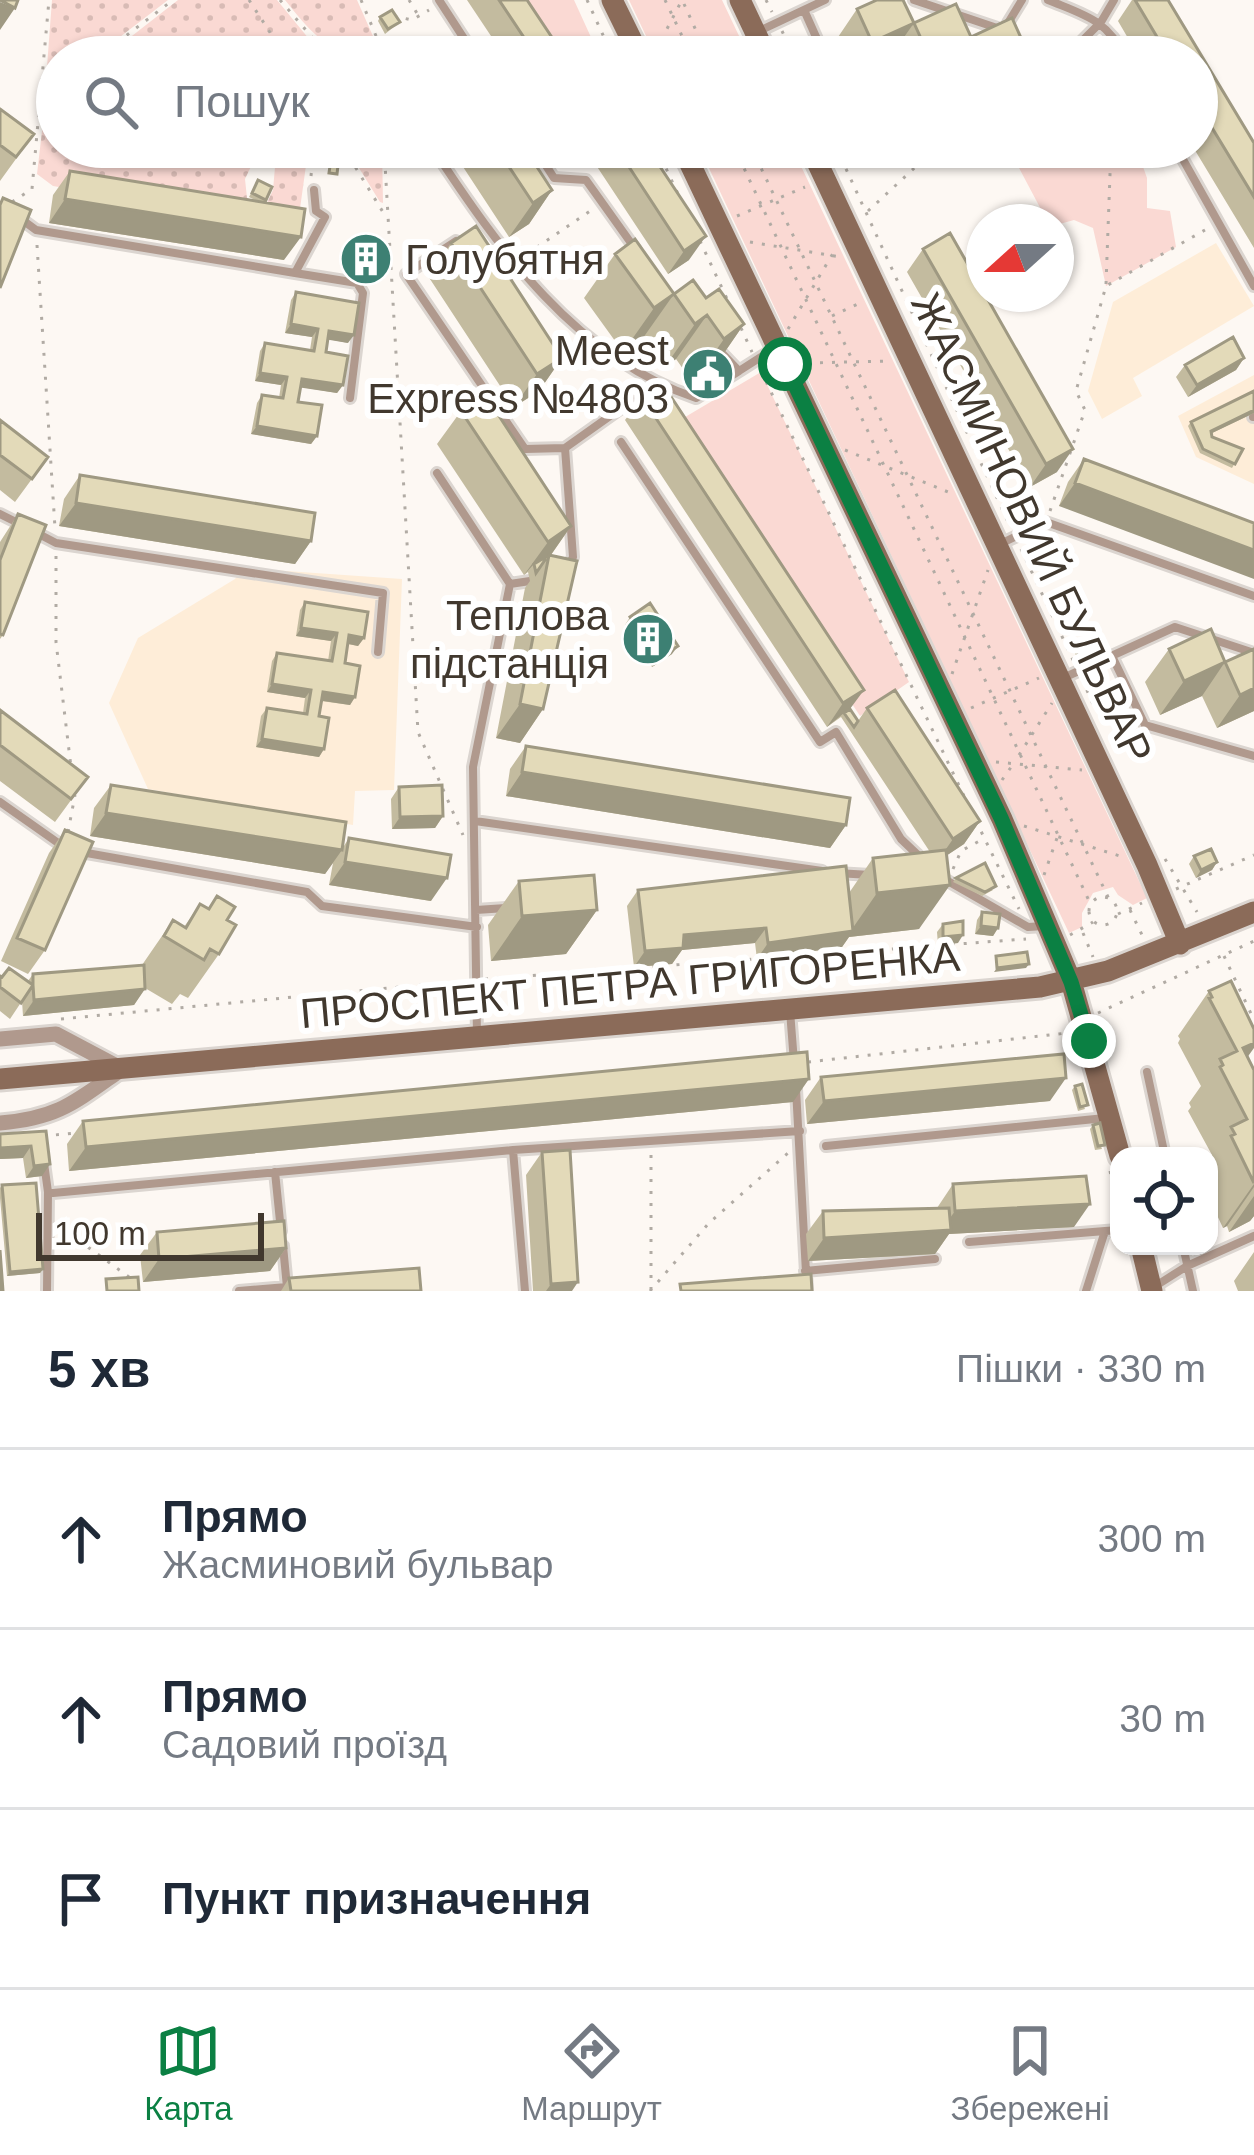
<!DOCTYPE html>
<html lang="uk">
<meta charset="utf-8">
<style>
:root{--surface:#fff;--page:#f6f6f7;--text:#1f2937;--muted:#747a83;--line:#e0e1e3;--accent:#0b8043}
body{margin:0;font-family:Helvetica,sans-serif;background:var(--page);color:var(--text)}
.controls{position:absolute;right:36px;bottom:36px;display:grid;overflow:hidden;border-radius:24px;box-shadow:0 3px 9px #0004}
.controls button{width:108px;height:108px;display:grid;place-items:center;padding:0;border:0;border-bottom:3px solid var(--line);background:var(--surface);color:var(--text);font:60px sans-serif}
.compass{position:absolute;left:966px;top:204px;width:108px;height:108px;border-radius:50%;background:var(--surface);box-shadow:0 3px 9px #0004;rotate:249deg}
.scale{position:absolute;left:36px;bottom:30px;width:228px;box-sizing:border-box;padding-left:12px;border:6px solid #41382e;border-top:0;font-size:33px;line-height:42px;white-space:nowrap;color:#41382e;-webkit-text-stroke:9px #fff;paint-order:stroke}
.stop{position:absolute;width:36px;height:36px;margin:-27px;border:9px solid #0b8043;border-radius:50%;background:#fff}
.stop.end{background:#0b8043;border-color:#fff;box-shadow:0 3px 12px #0008}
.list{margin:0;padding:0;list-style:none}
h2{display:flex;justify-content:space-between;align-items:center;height:156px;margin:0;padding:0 48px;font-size:51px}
h2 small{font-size:39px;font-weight:400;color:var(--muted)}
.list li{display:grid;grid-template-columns:78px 1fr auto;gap:36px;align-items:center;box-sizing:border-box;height:180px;padding:0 48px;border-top:3px solid var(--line)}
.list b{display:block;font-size:45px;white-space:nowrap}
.list p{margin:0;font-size:39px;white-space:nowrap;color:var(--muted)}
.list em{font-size:39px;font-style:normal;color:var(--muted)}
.icon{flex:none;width:66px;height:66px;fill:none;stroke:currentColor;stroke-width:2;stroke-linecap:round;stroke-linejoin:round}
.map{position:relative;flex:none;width:1254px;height:1291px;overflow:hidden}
.search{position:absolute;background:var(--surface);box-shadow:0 3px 9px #0004;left:36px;right:36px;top:36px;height:132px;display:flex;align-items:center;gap:30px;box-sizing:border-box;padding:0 42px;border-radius:66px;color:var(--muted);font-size:45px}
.sheet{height:696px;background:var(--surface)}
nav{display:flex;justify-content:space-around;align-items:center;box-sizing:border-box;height:168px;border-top:3px solid var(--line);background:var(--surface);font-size:33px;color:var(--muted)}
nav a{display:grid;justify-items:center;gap:6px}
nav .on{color:var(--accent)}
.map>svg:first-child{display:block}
.built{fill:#feedd8}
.grass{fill:url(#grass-dots)}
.green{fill:#fad9d3}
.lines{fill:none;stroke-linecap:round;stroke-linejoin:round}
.lane-casing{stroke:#dbd5d0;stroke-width:14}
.street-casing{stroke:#dbd5d0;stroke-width:21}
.secondary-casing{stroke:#dbd5d0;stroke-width:27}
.path{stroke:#b1aba4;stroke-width:3;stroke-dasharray:3 9;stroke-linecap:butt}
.lane{stroke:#b0998d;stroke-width:8}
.street{stroke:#b0998d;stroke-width:15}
.secondary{stroke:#8b6b59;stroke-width:21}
.wall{fill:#c3bb9f}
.shaded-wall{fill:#9f9982}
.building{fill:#e3dab9;stroke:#9f9982;stroke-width:3}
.route{stroke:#0b8043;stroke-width:15}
.labels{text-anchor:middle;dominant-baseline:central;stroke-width:12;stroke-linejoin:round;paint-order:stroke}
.poi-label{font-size:42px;fill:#41382e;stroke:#fff;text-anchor:end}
.street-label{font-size:42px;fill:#41382e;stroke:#fff}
</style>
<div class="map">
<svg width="1254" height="1291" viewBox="0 0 1254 1291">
<defs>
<pattern id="grass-dots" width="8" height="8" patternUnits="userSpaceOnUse" patternTransform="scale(3)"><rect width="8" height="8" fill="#fad9d3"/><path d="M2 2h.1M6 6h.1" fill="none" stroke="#d8bbb5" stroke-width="1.8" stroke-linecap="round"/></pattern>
</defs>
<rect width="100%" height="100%" fill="#fdf8f3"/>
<path class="built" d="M1216,243L1254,306L1133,378L1142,396L1102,419L1088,391L1113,302Z
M1254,375V484L1196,457L1178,416Z
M243,568L402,579L394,790L355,791L353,825L148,789L109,703L138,638L235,579Z"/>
<path class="grass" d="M52,0H168L94,57H57L56,86L46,80Z
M178,0H277L314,45L312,57H105Z
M285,0H357L376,43V55C334,62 309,30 285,0Z
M54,107L57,108V147H256L257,154L245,179L247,198L265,207L273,190L275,167L283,162L282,147L308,151L298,223L291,227L53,186L37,174L44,114Z
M346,147H382L383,203L380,202Z"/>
<path class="green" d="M507,0H574L600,57H544Z
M629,0H722L749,57H656Z
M180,34L266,53L274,57H157L165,40Z
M699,147H792L1147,898L1133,905L1118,895L1113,887L1093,893L1082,913V927L1069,933Z
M1008,147H1136L1147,178V208L1170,211L1176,247L1106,286L1093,228L1074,220L1056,225L1045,217Z
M761,372L909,682L860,716L670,426Z"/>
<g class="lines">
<g class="lane-casing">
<path id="lane" d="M439,0L476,57
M914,0L997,28
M1048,0C1087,16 1105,19 1126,57
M804,10L825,57
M1008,23L1022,0
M757,32L825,0
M1066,57L1101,22L1114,0
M432,147C499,249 576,358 696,398L739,371
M534,147L554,178L586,180L636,250
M1176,147L1254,286
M17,216L36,230L295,273L325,217L316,211L314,190
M456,241L406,274L525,449L565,448L655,384
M295,273L357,283L363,293L350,398
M718,349L739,371L772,350
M1253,417H1254
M621,442L820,742L836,732L901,839L921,858
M565,448L573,557L569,565
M437,473L510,584L530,581
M0,514L20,524
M33,531L56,543L383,593L378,652
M998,545L1046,522L1254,596
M1112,656L1145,725L1254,756
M1061,679L1175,627L1254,653
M0,802L61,845
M475,821L822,871
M81,852L307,892L322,906L477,927
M837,873L870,875
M946,880L1028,927L1044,926
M476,910L506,908
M790,1011L794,1062
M477,1037L473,767L510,584
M1147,1072L1165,1156
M796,1089L807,1291
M826,1146L1105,1118
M513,1150L525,1291
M44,1163L48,1192L53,1193L513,1150L800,1131
M275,1172L281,1231
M969,1242L1105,1231
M1183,1246L1193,1291
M805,1271L935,1259
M1154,1287L1187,1266L1254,1236
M47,1291L48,1192
M239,1291L287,1287L283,1246
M1086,1291L1105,1231L1119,1230"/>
</g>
<g class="street-casing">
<path id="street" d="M0,1039L56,1034
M0,1123C59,1118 75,1102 122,1069L56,1034"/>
</g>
<g class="secondary-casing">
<path id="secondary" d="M612,0L640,57
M740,0L767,57
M682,147L1002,819L1071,981L1120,1156
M810,147L1147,865L1180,944
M0,1079L1040,987L1108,971L1254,912
M1141,1246L1152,1291"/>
</g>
<path class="path" d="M249,0L286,57
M280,0L317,43L345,57
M361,0L379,43L380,57
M409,0L418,15
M587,0L613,57
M665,0L692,57
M766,0L772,12
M684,4L708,57
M394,16L412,20L429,10
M782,31L794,57
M656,50L682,0
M98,57L173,0
M719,57L739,48
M44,98L57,88
M44,100L57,102
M343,147L386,217
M384,147L418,732L463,835
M580,147L575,150L581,167
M656,147L678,194
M734,147L1091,905
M751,147L1109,899
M836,147L1009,524
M311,176L314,147
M12,202L32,189L49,0
M868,211L937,147
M737,216L805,187
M700,241L729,303
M750,242L841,257
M37,245L55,528
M527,254L593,209
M1106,284L1111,147
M832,316L862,302
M741,328L752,352
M788,329L835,250
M808,363L888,361
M761,371L964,796
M845,450L953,494
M1050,511L1085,410L1076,391L1106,286L1205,230
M1021,549L1073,660
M56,556V642L71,767
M952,674L988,570
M1082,679L1095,709
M971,708L1039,678
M1019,755L1052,703
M996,762L1082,770
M1002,780L1014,763
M976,821L1019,909
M1024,826L1123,857
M68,832L75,795
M1165,859L1197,912
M953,869L961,851L983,839
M1044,875L1057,838
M1176,889L1254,855
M1089 911a14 14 0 1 1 28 0a14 14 0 1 1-28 0Z
M1130,910L1144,939
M1118,914L1142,903
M1083,933L1093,957
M1070,935L1093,922
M1224,956L1254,1020
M485,979L1026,939
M1098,1013L1254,941
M61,1019L463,981
M808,1062L1067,1033
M44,1136L76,1133
M651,1155V1289
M1110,1171L1119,1210
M59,1226L129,1277
M650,1291L709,1223L788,1153"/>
<use href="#lane" class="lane"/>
<use href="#street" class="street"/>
<use href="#secondary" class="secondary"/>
</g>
<path class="wall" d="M467,0H527L565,57H505Z
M1132,0H1168L1254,143V248L1193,147H1197V57H1139L1118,21Z
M857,9L914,23L957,57H840L834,43Z
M380,17L400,22L385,34L378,21Z
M971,37L1027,51L1023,57H957Z
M0,109L34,134L0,181Z
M450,147H524L552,190L529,224L509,237Z
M584,147H647L689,260L668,274Z
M70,171L259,202L249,197L258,180L272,187L264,202L284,260L49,223L53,195Z
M451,243L562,358L539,391L514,407L428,276Z
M923,249L1057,472L1030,487L907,272Z
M615,254L674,294L643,338L623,352L584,298Z
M296,292L348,343L328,339L326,352L343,385L337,393L301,387L298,402L317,436L311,444L251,434L257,403L262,395L279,398L281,385L255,381L260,351L265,343L310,350L312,337L285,333L291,300Z
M674,294L706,298L744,324L713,369L693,383L676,359L664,368L643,338Z
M1244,358L1236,370L1188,397L1176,377L1185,365Z
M1254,391V413L1212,433V437L1243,449L1232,468L1200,453L1188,426L1191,422Z
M642,397L858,721L867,708L980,821L964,844L947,855L919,929L849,937L842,947L757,959L755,943L682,950L672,964L634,967L627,906L638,890L849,893L873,858L930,852L841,717L827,727L625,420Z
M461,411L571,526L551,555L543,709L520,743L496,738L525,588L530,581L528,572L524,575L437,444Z
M0,420L48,457L15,502L0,490Z
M1084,459L1254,523L1059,506L1068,482Z
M80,475L311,541L295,564L59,526L64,499Z
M18,514L3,635L0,639V542Z
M305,602L364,638L358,646L348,644L345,663L355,697L350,705L321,701L319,716L324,749L319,757L256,747L261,716L267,708L303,713L305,698L267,692L272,661L277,653L328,661L331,641L296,636L300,610Z
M630,617L672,654L652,667L625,625Z
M1074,643L1093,655L1090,659L1080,664L1072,647Z
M1169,649L1225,662L1254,711L1217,728L1202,696L1160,715L1145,682Z
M0,710L88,777L55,822L0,781Z
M526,746L846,825L830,848L506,796L510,769Z
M111,785L342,849L349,838L431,901L329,885L333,863L325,874L90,836L94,808Z
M399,787L443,816L435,828L392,829L391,799Z
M65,830L45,950L28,974L1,961L49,853Z
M1194,856L1217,862L1212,870L1196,878L1189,864Z
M956,878L993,890L982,896L953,882Z
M519,881L597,910L566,954L491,961L488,925Z
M217,896L227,920L219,954L188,998L180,994L172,1004L145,988L134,1005L23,1016L22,1001L10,1019L0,1011V976L28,981L33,974L142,965L173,920L184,927L200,904L208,908Z
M982,912L998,928L993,936L975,934L977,920Z
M943,924L958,943L938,945L937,932Z
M1209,991L1254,1070V1216L1250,1221L1229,1232L1227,1226L1223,1228L1209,1198V1159L1212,1155L1188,1111L1191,1107L1189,1103L1201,1086L1178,1043L1180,1039L1178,1036Z
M821,1077L1050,1101L807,1124L805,1100Z
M1075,1086L1085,1109L1078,1111L1072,1090Z
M793,1102L69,1171L67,1144L83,1121Z
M1093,1125L1102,1149L1095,1150L1090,1129Z
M46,1131L42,1176L26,1178L23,1158L0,1159Z
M542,1152L572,1291H533L526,1175Z
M953,1184L1074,1227L949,1234L935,1254L808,1261L806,1234L823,1211L937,1208Z
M2,1185L43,1269L40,1273L7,1276L0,1198V1188Z
M157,1232L286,1248L270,1271L143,1282L140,1255Z
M1254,1252V1291H1238L1234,1281Z
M289,1278L421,1291H281Z"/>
<path class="shaded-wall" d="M0,2L15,8L0,30Z
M914,23L890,57H861L872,42Z
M971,37L957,57H928L929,56Z
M552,190L529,224L509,237L533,203Z
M65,199L301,237L284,260L49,223Z
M706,236L689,260L668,274L684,251Z
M674,294L643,338L623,352L654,308Z
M707,315L676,359L664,368L695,324Z
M291,324L318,329L312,337L285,333Z
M744,324L713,369L693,383L724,339Z
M329,331L354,335L348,343L324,339Z
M562,358L539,391L514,407L537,374Z
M1244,358L1236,370L1188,397L1197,385Z
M260,373L287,377L281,385L255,381Z
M302,379L343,385L337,393L297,387Z
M1254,410V413L1208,435L1211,431Z
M257,426L317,436L311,444L251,434Z
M1073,449L1057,472L1030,487L1046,464Z
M1075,483L1254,550V579L1059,506Z
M76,503L311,541L295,564L59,526Z
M571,526L548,559L549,555L544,562L534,564L524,575L548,542Z
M301,628L337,633L331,641L296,636Z
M349,635L364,638L358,646L344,643Z
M678,646L672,654L652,667L658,659Z
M1225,662L1202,696L1160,715L1184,681Z
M272,684L311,690L305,698L267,692Z
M1254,688V711L1217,728L1240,695Z
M864,690L847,713H844L827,727L843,703Z
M323,692L355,697L350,705L317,700Z
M520,704L543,709L520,743L496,738Z
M262,739L324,749L319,757L256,747Z
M522,772L846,825L830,848L506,796Z
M106,813L342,850L325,874L90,836Z
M443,816L435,828L392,829L400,817Z
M980,821L964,844L937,862L953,839Z
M345,862L447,878L431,901L329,885Z
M1217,862L1212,870L1196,878L1201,870Z
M950,885L919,929L849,937L842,947L757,959L768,943L850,932L877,893Z
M597,910L566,954L491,961L522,916Z
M981,926L998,928L993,936L975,934Z
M766,928L755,943L682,950L672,964L634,967L645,951L684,935Z
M963,935L958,943L938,945L943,937Z
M1029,964L1026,968L994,972L997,968Z
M145,989L134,1005L23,1016L34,1000Z
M1254,1043V1048L1228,1084L1243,1048Z
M1066,1078L1050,1101L807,1124L824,1101Z
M809,1079L793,1102L69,1171L86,1147Z
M31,1146L23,1158L0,1159V1148Z
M50,1164L42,1176L26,1178L34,1166Z
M1254,1184V1187L1227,1226L1223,1228Z
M1254,1196V1216L1250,1221L1229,1232Z
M1090,1204L1074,1227L949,1234L935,1254L808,1261L824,1238L941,1231L955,1211Z
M286,1248L270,1271L143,1282L159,1259Z
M43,1269L40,1273L7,1276L10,1272Z
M578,1282L572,1291H546L551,1284Z"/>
<path class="building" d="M0,0H18L15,8Z
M499,0H527L565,57H537Z
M877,0H903L914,23L872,42L857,9Z
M1135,0H1168L1254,143V197L1197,103V57H1169Z
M956,4L971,37L929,56L914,23Z
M392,10L400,22L388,29L380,17Z
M1012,18L1027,51L1013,57H980L971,37Z
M0,109L34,134L16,157L0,145Z
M496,147H524L552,190L533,203Z
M616,147H647L706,236L684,251Z
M332,148L340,149L337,174L329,173L330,166L317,164L318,156L331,157Z
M70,171L305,209L301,237L65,199Z
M258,180L272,187L266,200L252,193Z
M3,198L31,210L0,288V205Z
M476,226L562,358L537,374L451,243Z
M950,233L1073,449L1046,464L923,249Z
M635,239L674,294L654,308L615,254Z
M375,249V260L362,261V250Z
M693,280L706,298L719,289L744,324L724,339L707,315L695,324L674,294Z
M296,292L359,303L354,335L329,331L326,352L348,356L343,385L302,379L298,402L322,405L317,436L257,426L262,395L283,398L287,377L260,373L265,343L314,351L318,329L291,324Z
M1233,337L1244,358L1197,385L1185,365Z
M662,383L864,690L843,703L642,397Z
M1254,391V410L1211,431L1212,437L1243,449L1235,464L1203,449L1191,422Z
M486,396L571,526L548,542L461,411Z
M0,420L48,457L32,479L0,455Z
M1084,459L1254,523V550L1075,483Z
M80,475L315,513L311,541L76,503Z
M1020,498L1026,510L1017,514L1012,502Z
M18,514L46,525L3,635L0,634V560Z
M549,555L577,561L543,709L520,704Z
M544,558L545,560L536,573L534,564Z
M305,602L368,612L364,638L349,635L345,663L360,666L355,697L323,692L319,716L329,718L324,749L262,739L267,708L307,714L311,690L272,684L277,653L332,661L337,633L301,628Z
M650,603L678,646L658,659L630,617Z
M1211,629L1225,662L1254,649V688L1240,695L1225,662L1184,681L1169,649Z
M1085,638L1093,655L1082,660L1074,643Z
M895,690L980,821L953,839L867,708Z
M850,709L858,721L854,727L844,713Z
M0,710L88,777L71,799L0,745Z
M526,746L850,798L846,825L522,772Z
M111,785L346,822L342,850L106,813Z
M442,785L443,816L400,817L399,787Z
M65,830L93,842L45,950L17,938Z
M349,838L451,855L447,878L345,862Z
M1211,849L1217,862L1201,870L1194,856Z
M946,850L950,885L877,893L873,858Z
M985,863L996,886L985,892L956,878Z
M846,866L853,931L768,943L766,928L684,935L683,948L645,951L638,890Z
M594,875L597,910L522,916L519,881Z
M217,896L235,907L227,920L236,925L219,954L210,949L204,960L164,936L173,920L186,928L200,904L209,909Z
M982,912L1000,914L998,928L981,926Z
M963,921V935L943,937V924Z
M1027,952L1029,964L997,968L996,956Z
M144,965L145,989L34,1000L33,985L21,1003L0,987V976L2,977L9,968L33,985V974Z
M1231,981L1254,1029V1043L1243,1048L1254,1070V1183L1231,1136L1235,1134L1231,1127L1247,1119L1220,1067L1223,1065L1220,1059L1237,1051L1209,998L1212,997L1209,991Z
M807,1052L809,1079L86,1147L83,1121Z
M1064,1054L1066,1078L824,1101L821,1077Z
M1082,1084L1088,1105L1080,1107L1075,1086Z
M1100,1123L1105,1145L1098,1146L1093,1125Z
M46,1131L50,1164L34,1166L31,1146L0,1148V1134Z
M570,1150L578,1282L551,1284L542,1152Z
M1086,1176L1090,1204L955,1211L953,1184Z
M36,1183L43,1269L10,1272L2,1185Z
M949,1208L951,1230L824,1238L823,1211Z
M284,1221L286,1248L159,1259L157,1232Z
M0,1250L3,1291H0Z
M419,1268L421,1291H291L289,1278Z
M811,1274L812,1291H681L680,1284Z
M138,1277L139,1291H107L106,1279Z"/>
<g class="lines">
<path class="route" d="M785,364L1001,818L1071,982L1089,1041"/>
</g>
<defs>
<g id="building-disc" transform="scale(2.7)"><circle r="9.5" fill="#3d8073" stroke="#fff"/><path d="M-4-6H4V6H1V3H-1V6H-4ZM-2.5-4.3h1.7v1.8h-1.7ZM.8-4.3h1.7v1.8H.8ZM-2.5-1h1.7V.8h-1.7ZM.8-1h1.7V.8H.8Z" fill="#fff"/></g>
<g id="civic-disc" transform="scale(2.7)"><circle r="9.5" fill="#3d8073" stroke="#fff"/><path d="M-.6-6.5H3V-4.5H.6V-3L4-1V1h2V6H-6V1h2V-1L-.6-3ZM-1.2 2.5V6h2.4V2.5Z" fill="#fff"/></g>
</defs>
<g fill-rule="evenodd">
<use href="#building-disc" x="366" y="259"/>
<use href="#civic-disc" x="708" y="374"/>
<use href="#building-disc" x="648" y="639"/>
</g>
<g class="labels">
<g class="poi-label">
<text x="405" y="259" text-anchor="start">Голубятня</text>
<text x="669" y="350">Meest<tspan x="669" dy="48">Express №4803</tspan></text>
<text x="609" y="615">Теплова<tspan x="609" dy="48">підстанція</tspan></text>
</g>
<g class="street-label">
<text transform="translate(1032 528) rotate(65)">ЖАСМИНОВИЙ БУЛЬВАР</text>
<text transform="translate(630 985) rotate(-5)">ПРОСПЕКТ ПЕТРА ГРИГОРЕНКА</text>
</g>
</g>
</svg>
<div class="controls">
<button><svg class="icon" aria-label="locate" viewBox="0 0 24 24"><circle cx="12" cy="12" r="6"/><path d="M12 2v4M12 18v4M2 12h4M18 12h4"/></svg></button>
</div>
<svg class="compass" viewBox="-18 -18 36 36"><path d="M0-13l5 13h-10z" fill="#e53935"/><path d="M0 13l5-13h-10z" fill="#747a83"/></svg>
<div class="scale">100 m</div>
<div class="stop" style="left:785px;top:364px"></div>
<div class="stop end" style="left:1089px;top:1041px"></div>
<div class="search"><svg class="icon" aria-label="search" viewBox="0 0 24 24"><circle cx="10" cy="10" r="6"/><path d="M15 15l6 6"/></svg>Пошук</div>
</div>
<section class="sheet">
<h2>5 хв<small>Пішки · 330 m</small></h2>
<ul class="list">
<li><svg class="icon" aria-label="ahead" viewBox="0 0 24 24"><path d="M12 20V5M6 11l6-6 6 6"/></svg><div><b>Прямо</b><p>Жасминовий бульвар</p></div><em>300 m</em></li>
<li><svg class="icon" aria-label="ahead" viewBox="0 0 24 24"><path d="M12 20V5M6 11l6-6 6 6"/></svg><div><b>Прямо</b><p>Садовий проїзд</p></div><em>30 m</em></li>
<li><svg class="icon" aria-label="arrive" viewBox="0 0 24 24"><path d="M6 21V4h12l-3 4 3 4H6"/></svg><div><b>Пункт призначення</b></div></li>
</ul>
</section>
<nav>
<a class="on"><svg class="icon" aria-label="map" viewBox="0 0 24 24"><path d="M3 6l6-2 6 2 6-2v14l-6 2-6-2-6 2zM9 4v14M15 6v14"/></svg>Карта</a>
<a><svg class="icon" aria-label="directions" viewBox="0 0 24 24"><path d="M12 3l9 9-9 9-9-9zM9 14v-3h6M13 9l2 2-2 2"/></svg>Маршрут</a>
<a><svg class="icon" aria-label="saved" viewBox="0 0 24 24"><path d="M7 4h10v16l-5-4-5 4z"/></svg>Збережені</a>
</nav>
